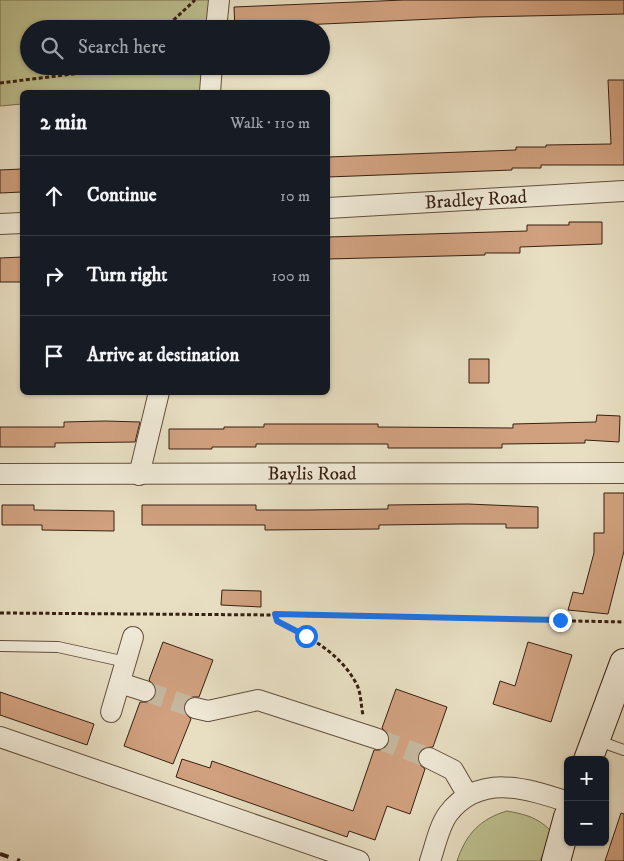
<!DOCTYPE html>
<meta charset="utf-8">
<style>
:root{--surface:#171b24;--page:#242831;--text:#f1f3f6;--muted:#9ea1a6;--line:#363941}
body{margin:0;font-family:"IM FELL DW Pica",serif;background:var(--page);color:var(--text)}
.controls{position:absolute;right:15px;bottom:15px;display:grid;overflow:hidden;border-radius:8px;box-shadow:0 1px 4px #0004}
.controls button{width:45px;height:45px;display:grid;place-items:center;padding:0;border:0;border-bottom:1px solid var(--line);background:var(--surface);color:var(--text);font:25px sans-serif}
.stop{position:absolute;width:15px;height:15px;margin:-11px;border:4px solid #1a73e8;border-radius:50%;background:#fff}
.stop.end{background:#1a73e8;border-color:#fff;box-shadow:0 1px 5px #0008}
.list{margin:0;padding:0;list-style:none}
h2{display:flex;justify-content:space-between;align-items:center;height:65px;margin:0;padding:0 20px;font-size:21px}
h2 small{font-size:16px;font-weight:400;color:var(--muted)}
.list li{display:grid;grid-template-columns:32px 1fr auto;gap:15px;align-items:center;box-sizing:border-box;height:80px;padding:0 20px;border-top:1px solid var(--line)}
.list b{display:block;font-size:19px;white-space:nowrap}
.list em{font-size:16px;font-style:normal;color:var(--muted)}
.icon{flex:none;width:28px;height:28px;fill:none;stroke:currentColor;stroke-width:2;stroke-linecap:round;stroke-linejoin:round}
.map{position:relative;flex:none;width:624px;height:861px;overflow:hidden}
.search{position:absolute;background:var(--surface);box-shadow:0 1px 4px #0004;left:20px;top:20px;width:310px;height:55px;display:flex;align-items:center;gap:12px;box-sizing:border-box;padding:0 18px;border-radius:28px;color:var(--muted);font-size:19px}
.panel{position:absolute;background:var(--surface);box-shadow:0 1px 4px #0004;left:20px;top:90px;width:310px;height:305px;border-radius:8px}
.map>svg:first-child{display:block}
.green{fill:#bdc08f;stroke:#7a7050}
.building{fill:#d1a17f;stroke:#371f12}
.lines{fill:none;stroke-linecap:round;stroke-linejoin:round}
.street-tunnel{stroke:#c5b9a0;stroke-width:20;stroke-dasharray:20 10;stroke-linecap:butt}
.lane-casing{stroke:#634f3e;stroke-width:12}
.street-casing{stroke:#634f3e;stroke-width:22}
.secondary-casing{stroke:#371f12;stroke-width:30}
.path{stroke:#371f12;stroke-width:3;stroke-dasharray:4 2.5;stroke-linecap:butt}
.lane{stroke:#f0ead8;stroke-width:10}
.street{stroke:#f0ead8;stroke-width:20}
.secondary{stroke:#f0ead8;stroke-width:28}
.rail{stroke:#371f12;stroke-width:4;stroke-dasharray:9 9;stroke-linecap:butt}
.route{stroke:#1a73e8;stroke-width:6}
.labels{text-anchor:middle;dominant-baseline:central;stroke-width:4;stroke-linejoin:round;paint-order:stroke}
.street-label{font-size:19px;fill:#371f12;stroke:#f0ead8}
</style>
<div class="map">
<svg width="624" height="861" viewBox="0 0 624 861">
<rect width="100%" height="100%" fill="#e8dfc3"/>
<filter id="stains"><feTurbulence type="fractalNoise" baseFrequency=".004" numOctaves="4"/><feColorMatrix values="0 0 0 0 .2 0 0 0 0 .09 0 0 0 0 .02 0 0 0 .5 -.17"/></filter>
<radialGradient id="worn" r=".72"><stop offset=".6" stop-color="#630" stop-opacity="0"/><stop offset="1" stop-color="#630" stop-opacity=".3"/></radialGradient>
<path class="green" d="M0,0H217L216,29H29V66H212L208,92H22V104L0,106Z
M507,811C524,814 537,817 550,830L548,842L540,861H457C466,834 480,819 507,811Z"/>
<path class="building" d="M404,0H624V14L478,17L235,28L234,7Z
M608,80H624V165H541V168H512V170L328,177V157L516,150V147H546V145L611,144Z
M22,169V192L0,193V170Z
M569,222H602V244L520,247V253H485V255L328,259V237L527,231V225H569Z
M22,257V282H0V258Z
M469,359H489V383H469Z
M597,415L620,416L619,442L585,440V443L502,444V448H388V444H256V447H212V449H169V429H224V427H264V424H378V427L513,428V424L596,422Z
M64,422L105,421L140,422L135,442L55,443V447H0V427H64Z
M604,493H624V551L608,614L568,610L573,592L583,594L594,553V533H604Z
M468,504L538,507V528H506V524H460L379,525V529L265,530V525H142V505H256V510H307L388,509V505Z
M2,505H34V510L114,511V531L42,530V525H2Z
M222,590L261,591V607L221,605Z
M163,642L213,660L199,697H191L184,705V712L191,719L173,764L124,746L140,702H148L156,695V688L149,680Z
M528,642L572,655L551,722L493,704L500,681L515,686Z
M396,689L447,707L433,747L423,748L418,753L419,764L425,769L410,814L387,806L375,840L349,831L347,837L176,777L182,759L210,768L212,761L353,811L374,750H381L389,743V736L382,728Z
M0,692L94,724L87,745L0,715Z
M621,813L624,814V861H605Z"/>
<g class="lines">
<path class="street-tunnel" d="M145,691L195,708
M378,739L429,758"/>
<g class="lane-casing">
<path id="lane" d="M0,646L58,647L126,662
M596,740L624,750"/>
</g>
<g class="street-casing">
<g id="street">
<path d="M216,29L219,0"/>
<path d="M210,92L212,66"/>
<path id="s1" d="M328,208L624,191"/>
<path d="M0,224L22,223"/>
<path id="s2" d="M0,474L624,473"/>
<path d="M139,475L159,392"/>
<path d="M120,683L145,691"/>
<path d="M195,708L208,711L258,700L378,739"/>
<path d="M111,712L133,637"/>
<path d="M0,737L359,861"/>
<path d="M429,758L453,770L467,794"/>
<path d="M430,861C435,847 439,826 448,814C479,773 526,788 568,802"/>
</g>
</g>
<g class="secondary-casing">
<path id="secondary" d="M588,760L624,663
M556,861L568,817"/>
</g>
<path class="path" d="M164,29L195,0
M0,83L81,73L96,66
M0,613L275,615L624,622
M275,615L277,621C309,637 340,652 357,685C361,693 361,706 363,715"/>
<use href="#lane" class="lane"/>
<use href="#street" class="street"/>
<use href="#secondary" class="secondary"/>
<path class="rail" d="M0,854L20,861"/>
</g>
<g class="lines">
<path class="route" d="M306,636L277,621L275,614L560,620"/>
</g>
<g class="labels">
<g class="street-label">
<text stroke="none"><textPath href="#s1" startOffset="148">Bradley Road</textPath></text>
<text stroke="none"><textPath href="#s2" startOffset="312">Baylis Road</textPath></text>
</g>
</g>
<rect width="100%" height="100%" filter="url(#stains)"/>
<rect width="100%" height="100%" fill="url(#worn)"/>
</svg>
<div class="controls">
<button>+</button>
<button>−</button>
</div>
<div class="stop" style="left:306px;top:636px"></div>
<div class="stop end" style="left:560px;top:620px"></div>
<div class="search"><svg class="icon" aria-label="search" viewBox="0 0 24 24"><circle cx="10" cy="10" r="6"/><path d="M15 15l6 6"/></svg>Search here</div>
<section class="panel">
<h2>2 min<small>Walk · 110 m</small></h2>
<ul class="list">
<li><svg class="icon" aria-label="ahead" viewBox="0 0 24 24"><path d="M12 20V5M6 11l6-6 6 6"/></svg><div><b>Continue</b></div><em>10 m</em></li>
<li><svg class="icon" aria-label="right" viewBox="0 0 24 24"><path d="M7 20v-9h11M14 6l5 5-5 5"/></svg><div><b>Turn right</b></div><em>100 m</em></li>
<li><svg class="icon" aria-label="arrive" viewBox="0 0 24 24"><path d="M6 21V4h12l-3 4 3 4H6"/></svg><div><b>Arrive at destination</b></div></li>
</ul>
</section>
</div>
